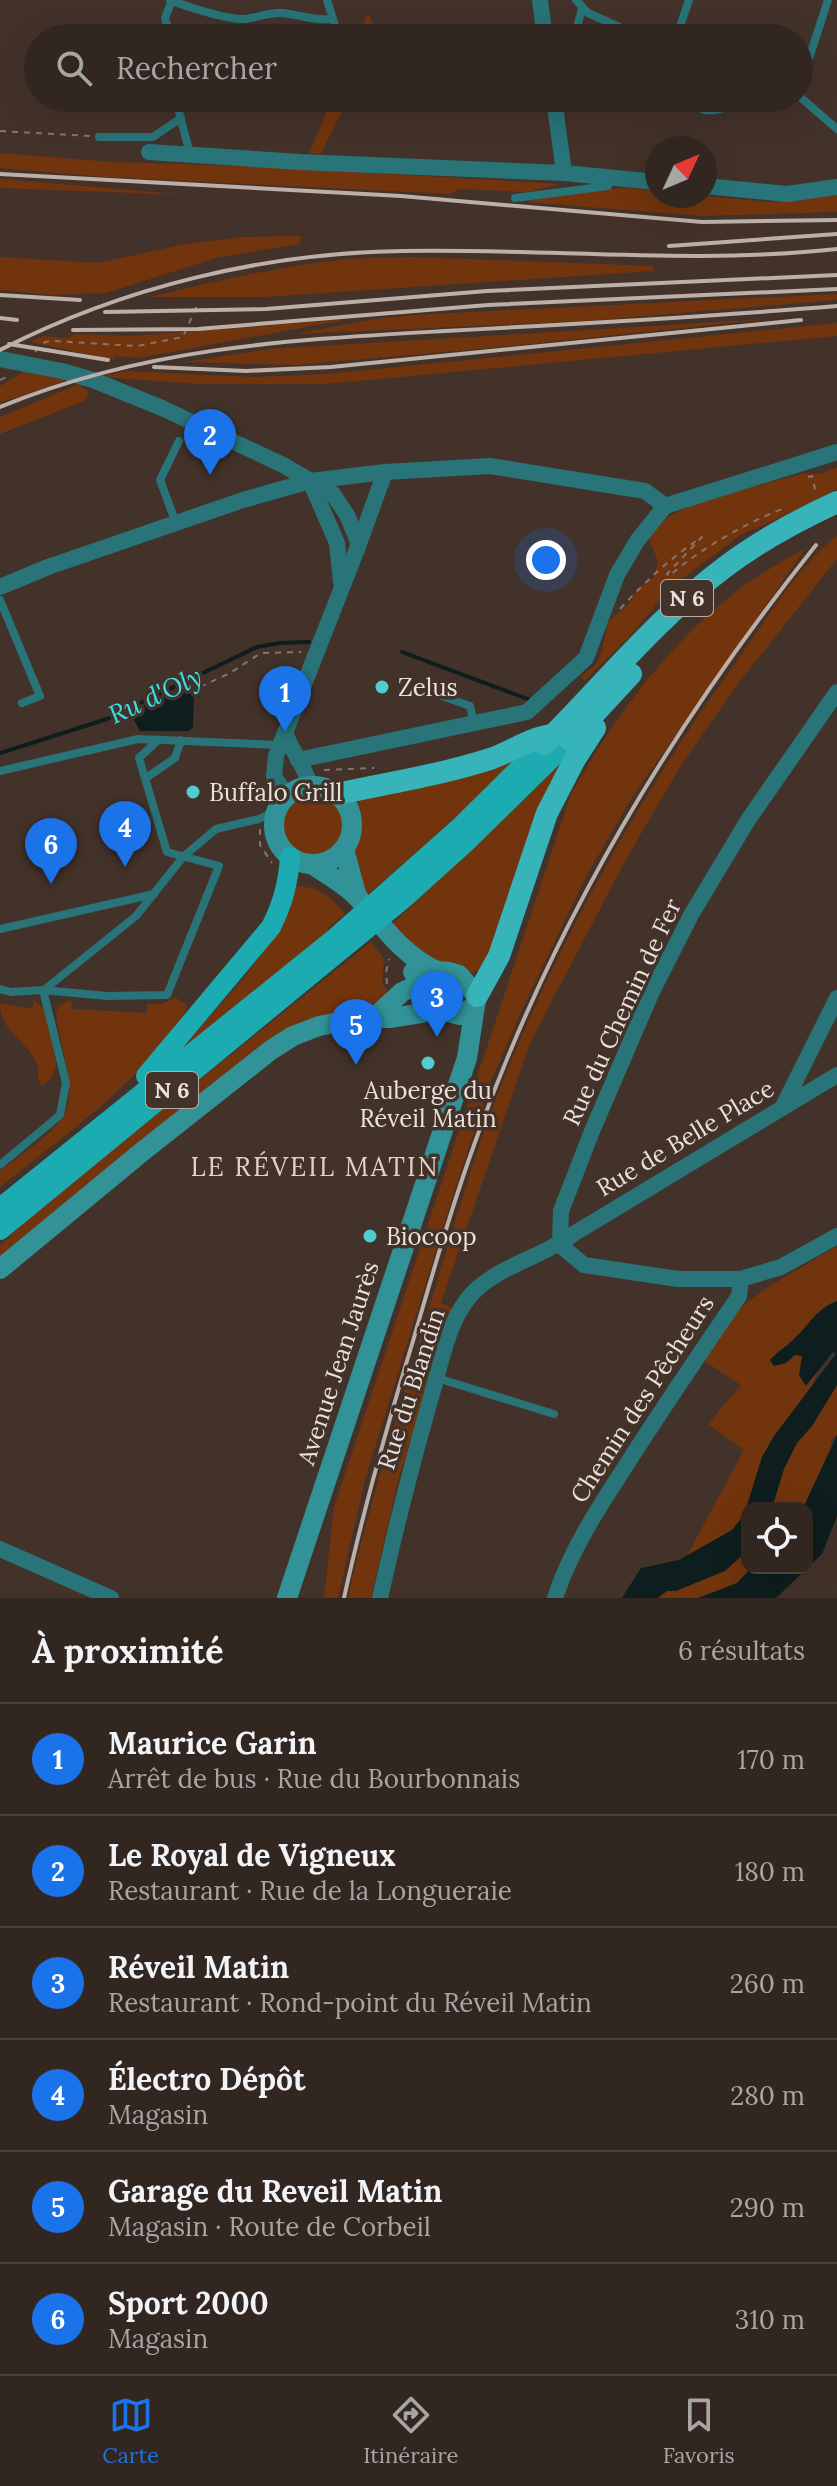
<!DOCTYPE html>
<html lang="fr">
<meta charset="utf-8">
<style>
:root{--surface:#322620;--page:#3a2e29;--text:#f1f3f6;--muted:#a8a5a5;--line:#4d433e;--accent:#1a73e8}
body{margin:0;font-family:Lora,serif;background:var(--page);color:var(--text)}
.controls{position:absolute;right:24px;bottom:24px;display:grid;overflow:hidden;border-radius:16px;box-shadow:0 8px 32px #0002}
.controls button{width:72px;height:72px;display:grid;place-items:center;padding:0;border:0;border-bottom:2px solid var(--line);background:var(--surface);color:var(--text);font:40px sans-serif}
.compass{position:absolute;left:645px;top:136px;width:72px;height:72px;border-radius:50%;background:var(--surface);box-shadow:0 8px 32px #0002;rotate:46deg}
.you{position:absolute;left:546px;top:560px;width:28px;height:28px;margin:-20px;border:6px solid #fff;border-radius:50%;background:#1a73e8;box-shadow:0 0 0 12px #1a73e833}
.badge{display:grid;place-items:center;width:52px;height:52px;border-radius:50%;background:var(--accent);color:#fff;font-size:26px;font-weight:700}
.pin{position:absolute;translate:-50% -66px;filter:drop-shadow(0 2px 4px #0008)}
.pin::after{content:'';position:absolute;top:42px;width:28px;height:24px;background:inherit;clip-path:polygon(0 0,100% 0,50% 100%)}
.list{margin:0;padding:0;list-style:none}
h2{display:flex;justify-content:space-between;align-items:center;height:104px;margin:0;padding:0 32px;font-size:34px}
h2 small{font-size:26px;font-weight:400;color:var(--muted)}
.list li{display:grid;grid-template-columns:52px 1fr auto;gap:24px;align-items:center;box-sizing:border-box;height:112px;padding:0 32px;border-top:2px solid var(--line)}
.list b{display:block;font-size:30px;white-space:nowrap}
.list p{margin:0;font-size:26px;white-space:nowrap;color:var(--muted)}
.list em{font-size:26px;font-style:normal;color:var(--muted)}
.icon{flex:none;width:44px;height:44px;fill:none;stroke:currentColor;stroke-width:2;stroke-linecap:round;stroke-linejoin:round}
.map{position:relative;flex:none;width:837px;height:1598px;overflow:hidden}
.search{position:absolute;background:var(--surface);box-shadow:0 8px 32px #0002;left:24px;right:24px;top:24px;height:88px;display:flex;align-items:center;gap:20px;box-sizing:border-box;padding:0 28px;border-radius:44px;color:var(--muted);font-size:30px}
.sheet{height:776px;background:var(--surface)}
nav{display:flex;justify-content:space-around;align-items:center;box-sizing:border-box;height:112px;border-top:2px solid var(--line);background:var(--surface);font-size:22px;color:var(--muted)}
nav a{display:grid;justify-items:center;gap:4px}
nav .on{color:var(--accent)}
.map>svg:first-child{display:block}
.green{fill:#72340d}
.water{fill:#0e1d1d}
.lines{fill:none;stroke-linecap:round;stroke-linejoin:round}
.stream{stroke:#0e1d1d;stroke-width:4}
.path{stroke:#84756e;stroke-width:2;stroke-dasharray:6 6;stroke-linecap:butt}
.service{stroke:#287478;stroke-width:8}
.minor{stroke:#287478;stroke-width:16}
.secondary{stroke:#319397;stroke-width:20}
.primary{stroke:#1babb1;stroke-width:20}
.trunk{stroke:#36b4b9;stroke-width:22}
.rail{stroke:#bbafa8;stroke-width:4}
.poi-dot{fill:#51ccd1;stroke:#43322a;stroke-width:3}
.labels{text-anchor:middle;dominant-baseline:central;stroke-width:7;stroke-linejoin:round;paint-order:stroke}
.shield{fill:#43322a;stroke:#b9aca5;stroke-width:2}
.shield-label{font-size:22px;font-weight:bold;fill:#ebe0da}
.poi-label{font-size:24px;fill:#ebe0da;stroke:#43322a;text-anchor:start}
.street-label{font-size:24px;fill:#ebe0da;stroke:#43322a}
.water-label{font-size:26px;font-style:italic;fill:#34e2e9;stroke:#43322a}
.neighbourhood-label{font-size:26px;letter-spacing:2px;fill:#e6d0c5;stroke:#43322a}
</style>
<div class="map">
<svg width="837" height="1598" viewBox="0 0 837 1598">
<rect width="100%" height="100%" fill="#43322a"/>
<path class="green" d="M368,13L379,37L358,38Z
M332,98H349L321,153L309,154Z
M0,153L112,162L250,166L561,184L527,192L459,189L450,194L106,177L0,168Z
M0,180V179L189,195L0,188Z
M628,188L657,191V196H705L771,202L837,193V212L702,216L526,202L565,192Z
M301,236L299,244L216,258L106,293L52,295L0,290V257L98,263L185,244L243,237Z
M413,257L654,266L653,271L266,297H150C212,282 275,267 339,260C363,257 389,258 413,257Z
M837,294V300L586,321L296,334L373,319L431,314Z
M350,319L139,358L115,356L114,360L30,342L43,336L70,338L74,334L134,336Z
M769,319L491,348L295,365L184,362L269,349Z
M837,323V336L326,384H199L101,377L124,371L255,377L327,374Z
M23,372L66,378L62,382L0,403V386Z
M79,384L89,393L84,401L0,434V417Z
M837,467V489L775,520L742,534L691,572L672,586L627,639L584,681L581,677L597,663L602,651L608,622L629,604L638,588L654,577L658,561L648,537L669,516L705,499L801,474H821Z
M837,536V559L740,681L680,767L625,861L530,1043L441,1303L453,1309L399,1477L371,1598H348C367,1512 394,1427 419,1342C448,1248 473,1151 511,1061C571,919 646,786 736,662C764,623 800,563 837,536Z
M806,548L633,796L587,875L525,1003L491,1081L451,1202L365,1480L338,1598H324L334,1507L571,794C614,718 668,644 738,590C759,574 783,561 806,548Z
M514,758L517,760L479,797L366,896C363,883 357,870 355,857C352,837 372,820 351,800Z
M563,760L497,944L483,967L473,973L455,965L429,962L391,925Z
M283 825a30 30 0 1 1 60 0a30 30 0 1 1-60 0Z
M297,886C325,889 327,894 345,914L328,928L329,930L169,1060C218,1006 273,956 297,886Z
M371,942L384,959L382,982L389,996L370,1009L310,1022L0,1261V1245L46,1203Z
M446,981L454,983L462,995L459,1002L449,1005L434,989L437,982Z
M175,997L188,1006C144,1082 67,1133 0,1187V1171C18,1156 55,1134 65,1113C76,1092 60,1040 56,1015L58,1006L71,1000L72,1009L147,1013V1004H163Z
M34,1000L45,1009L48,1017L56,1065L52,1077L42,1086C35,1078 41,1071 36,1062C25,1039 0,1031 0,1003L32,1009Z
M837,1246V1306L793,1353L804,1356L819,1369C795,1425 757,1475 739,1533L682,1565L744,1450L708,1424L741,1385L704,1361L740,1308L765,1289Z
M837,1382V1435L831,1440L833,1466L807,1508H763L823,1383Z
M747,1542V1568H751L754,1587L712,1598H650Z"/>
<path class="water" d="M194,687L193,727L189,731H140L129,711Z
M837,1301V1385L812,1426L797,1443L784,1469L772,1508H747L746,1552L725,1571L676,1591H667L658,1598H622L641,1568L679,1560L732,1530L744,1515L762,1457L774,1436L836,1354L833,1352L806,1386L799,1375L802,1356L795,1355L786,1363L774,1366L770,1360C778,1351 786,1347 794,1339C809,1325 817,1308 837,1301Z
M837,1435V1516L822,1554L776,1598H698L737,1583L751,1568H807V1508H803Z"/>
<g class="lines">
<path class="stream" d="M402,652L528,699
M0,753L107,719L257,647L280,643L309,642"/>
<path class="path" d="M0,131L90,136
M35,352L45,342L54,341L137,346L183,337L198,303
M0,380L10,375
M808,477L812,476L816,493
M620,609C646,581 670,558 702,537L667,574L669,576C702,548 742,525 782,509
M200,687L230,673L261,653L301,652
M324,770L374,768
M260,829V845L272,863
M387,984L386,973L389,959"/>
<path class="service" d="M170,0C185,6 228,20 244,19C257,18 268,12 282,13C302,15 311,21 333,19L327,0
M576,0L588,13L644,38
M333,19L339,38
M171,38L165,18L172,0
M578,38L577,27L582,9
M676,38L689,0
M799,89L828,0
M799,96L837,129
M183,98L178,108L190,154
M262,98L292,100L298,98
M623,98L636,104L654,98
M657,98L671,103L681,98
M684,98C705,117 721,112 743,98
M99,137H153L181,118
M515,198L608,186L611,178
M176,523L160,480L179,441
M0,600L40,696L22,703
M436,694L470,706L474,724
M0,771L138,739L279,745
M146,778L175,758L181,740
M0,929L154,894
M0,989L11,992L43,990L107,996L167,995L219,866L167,852L139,758L158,740
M44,990L136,916L183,857L216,829L259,819L276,811
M0,1165L60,1115L66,1083L43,990
M437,1378L554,1414"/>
<path class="minor" d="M540,0L545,38
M554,98L564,173
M149,152L300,162L564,173L657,182
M705,186L787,194L837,187
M0,359L62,371L93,380L162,408L283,465L333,494L347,515L359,544L276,756L274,776L286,795
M310,481L337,543L341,582
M359,544L385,472
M0,587L48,567L243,500L310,481L385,472L490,466L645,491L665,506
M285,732C291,751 305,766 310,785
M298,760L527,712L586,658L617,575L637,541L665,506L837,452
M783,1106L837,998
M560,1245L561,1211L592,1131L651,994L691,915L748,820L837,692
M560,1245L584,1265L678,1279H741
M0,1549L111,1598
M380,1598C395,1530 412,1464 431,1397C442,1361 449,1312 479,1287C508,1263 546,1255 575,1233L837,1075
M555,1598C571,1549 599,1507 627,1464C663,1407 701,1352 739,1296L741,1279L781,1267L837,1236"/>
<path class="secondary" d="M274 825a39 39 0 1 1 78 0a39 39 0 1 1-78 0Z
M344,849L357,897
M313,865C328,875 347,885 359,899C383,926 403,956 437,971
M376,1016L402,992L422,983L413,972
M0,1269L143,1151L271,1050L293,1036L319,1026L361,1018H391L441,1010L460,1015L475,1006L477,996L459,975C445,970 429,968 422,983L425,993L441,1010
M287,1598L467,1058L475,1006"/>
<path class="primary" d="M146,1076L271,927C283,903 288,884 290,857
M0,1208L335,938L459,828L544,744
M0,1230L403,899L465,843L563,747"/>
<path class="trunk" d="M570,740L631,674
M544,744C603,685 657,618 725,567C759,541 798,520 837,502
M337,794C388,783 440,775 490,759C511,752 531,737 553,735
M477,996L499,956L547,813L575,759L595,728"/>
<path class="rail" d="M0,174L401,196L702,222L837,220
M669,246L837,234
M0,295L80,300
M105,312L266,309L487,291L837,275
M0,318L17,320
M73,330L198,329L488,305L837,289
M9,344L108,360
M0,350C123,287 264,253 402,251C547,248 692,265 837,249
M154,367L246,371L331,367L801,320
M0,407C146,347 289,340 445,331C575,324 706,317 837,306
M344,1598C363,1511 387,1426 413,1341C433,1272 453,1202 478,1134C555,920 674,723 816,545"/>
</g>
<g class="poi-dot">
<circle cx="382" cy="687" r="8"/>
<circle cx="193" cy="792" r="8"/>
<circle cx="428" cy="1063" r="8"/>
<circle cx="370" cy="1236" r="8"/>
</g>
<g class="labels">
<g class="shield">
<rect x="661" y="580" width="52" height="36" rx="6"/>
<rect x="146" y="1072" width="52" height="36" rx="6"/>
</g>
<g class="shield-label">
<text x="687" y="598">N 6</text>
<text x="172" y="1090">N 6</text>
</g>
<g class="poi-label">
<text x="398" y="687">Zelus</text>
<text x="209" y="792">Buffalo Grill</text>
<text x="428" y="1090" text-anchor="middle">Auberge du<tspan x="428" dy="28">Réveil Matin</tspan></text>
<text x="386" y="1236">Biocoop</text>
</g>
<g class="street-label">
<text transform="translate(622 1012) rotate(-65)">Rue du Chemin de Fer</text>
<text transform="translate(685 1138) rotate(-31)">Rue de Belle Place</text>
<text transform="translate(338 1363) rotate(-72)">Avenue Jean Jaurès</text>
<text transform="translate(411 1389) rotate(-72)">Rue du Blandin</text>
<text transform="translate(642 1399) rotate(-57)">Chemin des Pêcheurs</text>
</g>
<g class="water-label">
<text transform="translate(155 695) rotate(-25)">Ru d'Oly</text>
</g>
<g class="neighbourhood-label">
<text x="315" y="1166">LE RÉVEIL MATIN</text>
</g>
</g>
</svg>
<div class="controls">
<button><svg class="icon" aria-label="locate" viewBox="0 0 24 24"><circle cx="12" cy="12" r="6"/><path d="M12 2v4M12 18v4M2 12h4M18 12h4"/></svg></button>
</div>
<svg class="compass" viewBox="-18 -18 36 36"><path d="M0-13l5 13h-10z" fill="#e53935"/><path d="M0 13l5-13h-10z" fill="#a8a5a5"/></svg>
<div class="you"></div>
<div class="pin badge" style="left:285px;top:732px">1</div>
<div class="pin badge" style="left:210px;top:475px">2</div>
<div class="pin badge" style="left:437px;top:1037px">3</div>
<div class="pin badge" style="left:125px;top:867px">4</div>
<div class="pin badge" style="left:356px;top:1065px">5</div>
<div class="pin badge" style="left:51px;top:884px">6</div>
<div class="search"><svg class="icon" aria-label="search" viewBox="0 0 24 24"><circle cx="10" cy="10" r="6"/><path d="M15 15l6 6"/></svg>Rechercher</div>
</div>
<section class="sheet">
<h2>À proximité<small>6 résultats</small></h2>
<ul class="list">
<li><span class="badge">1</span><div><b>Maurice Garin</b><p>Arrêt de bus · Rue du Bourbonnais</p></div><em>170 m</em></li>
<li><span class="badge">2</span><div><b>Le Royal de Vigneux</b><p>Restaurant · Rue de la Longueraie</p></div><em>180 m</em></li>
<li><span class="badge">3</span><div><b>Réveil Matin</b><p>Restaurant · Rond-point du Réveil Matin</p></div><em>260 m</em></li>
<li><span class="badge">4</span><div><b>Électro Dépôt</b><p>Magasin</p></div><em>280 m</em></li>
<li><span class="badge">5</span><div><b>Garage du Reveil Matin</b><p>Magasin · Route de Corbeil</p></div><em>290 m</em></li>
<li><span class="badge">6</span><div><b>Sport 2000</b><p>Magasin</p></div><em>310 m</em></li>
</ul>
</section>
<nav>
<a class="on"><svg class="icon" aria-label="map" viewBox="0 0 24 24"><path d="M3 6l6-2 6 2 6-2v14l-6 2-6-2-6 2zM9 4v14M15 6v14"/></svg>Carte</a>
<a><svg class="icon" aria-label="directions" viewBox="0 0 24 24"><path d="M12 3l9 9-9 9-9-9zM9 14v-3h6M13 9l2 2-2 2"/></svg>Itinéraire</a>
<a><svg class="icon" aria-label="saved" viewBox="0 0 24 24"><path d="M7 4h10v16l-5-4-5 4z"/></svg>Favoris</a>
</nav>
